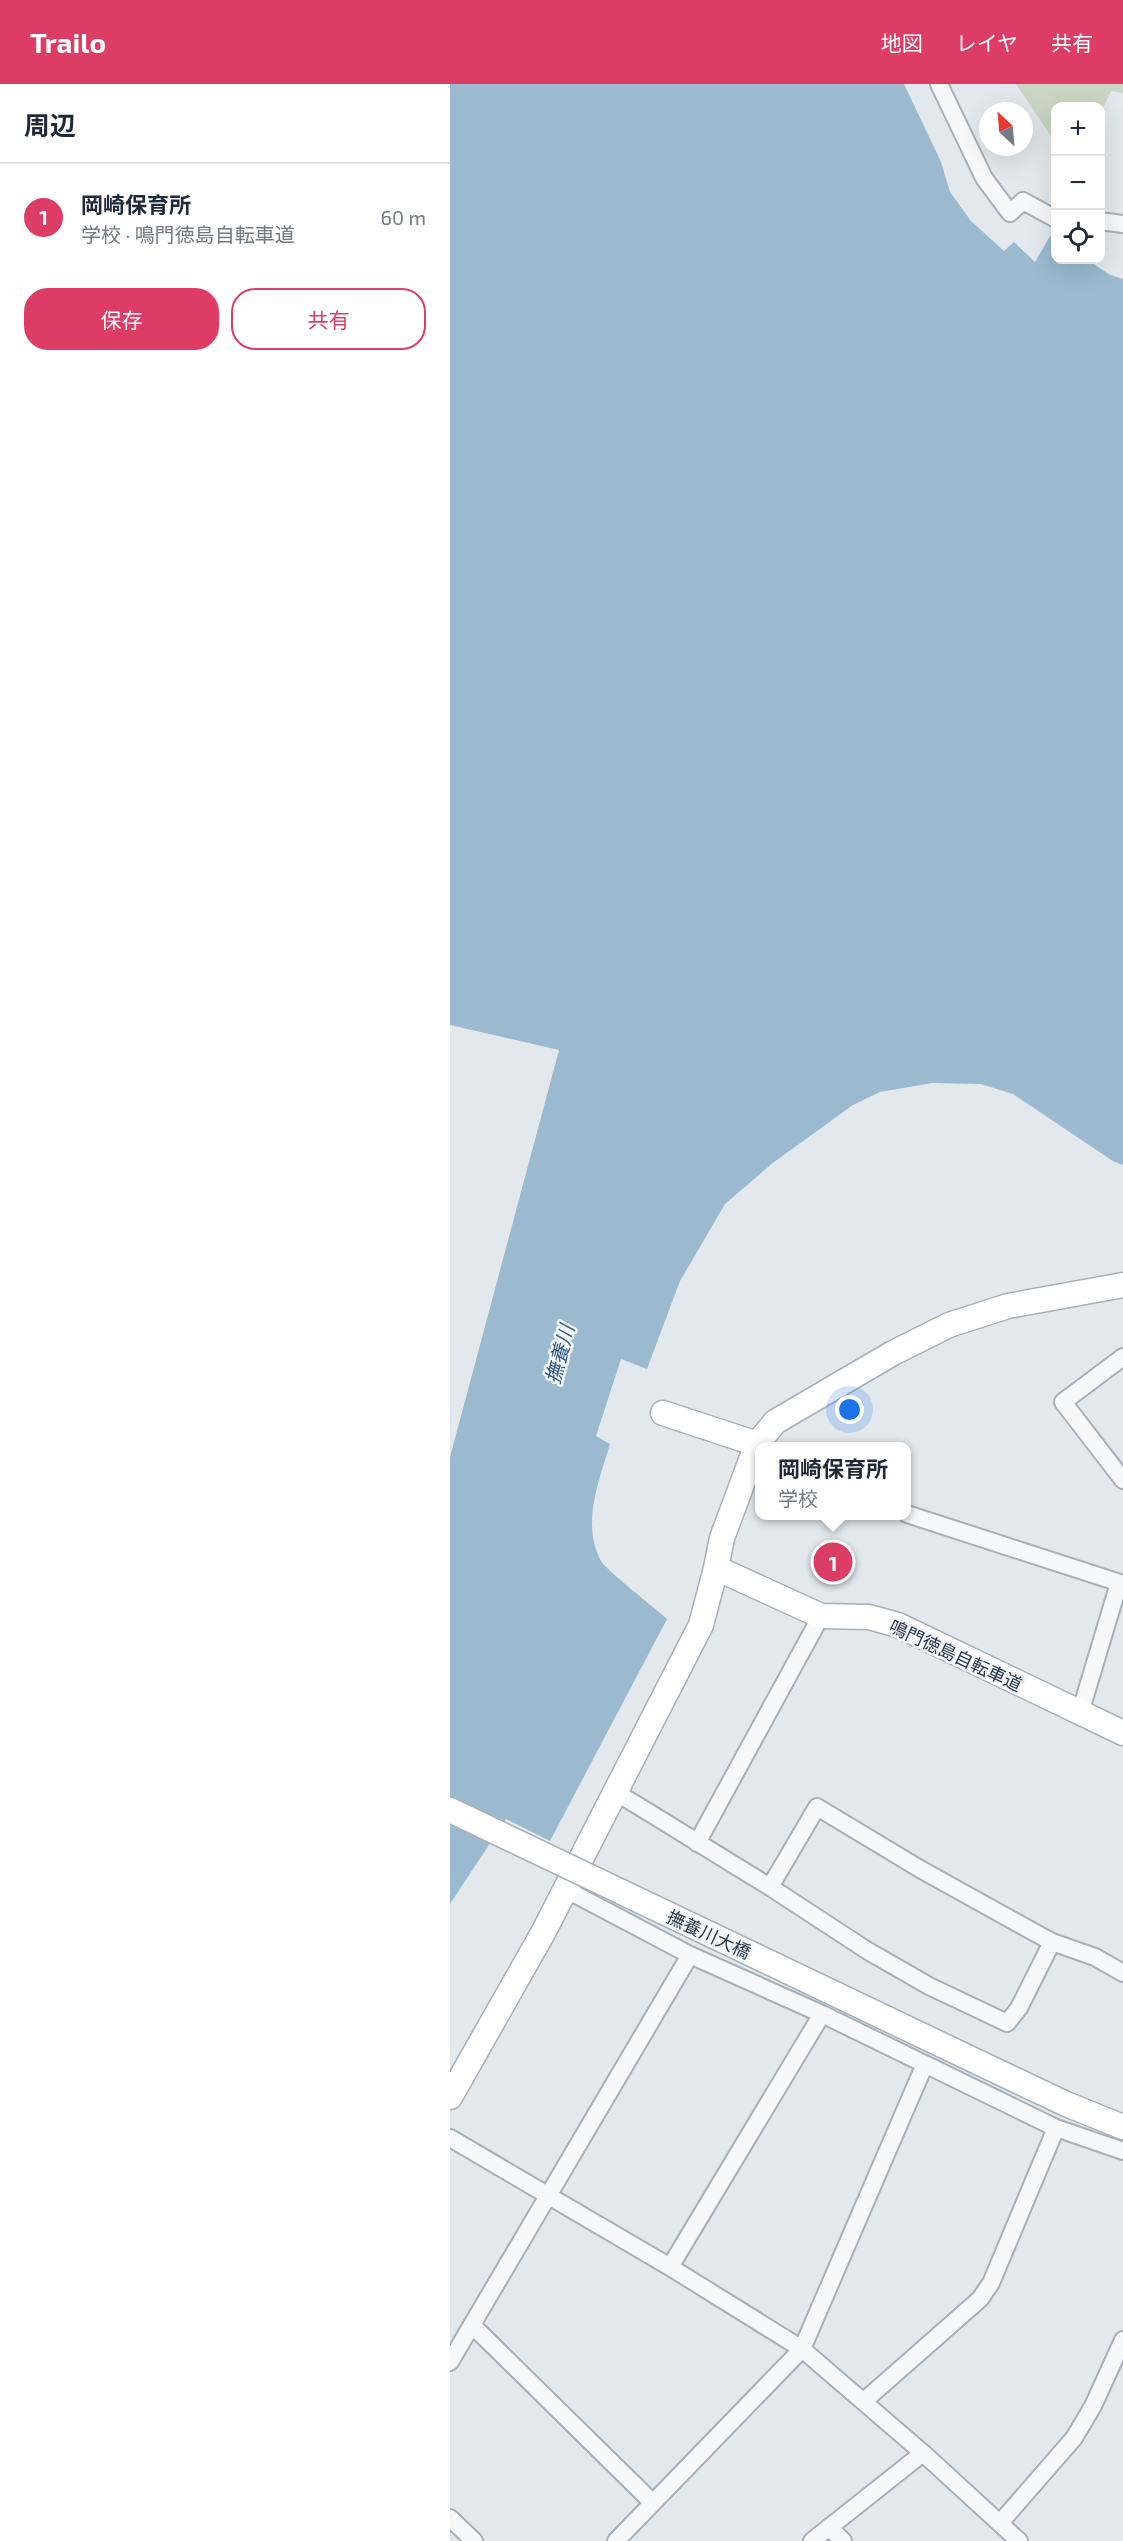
<!DOCTYPE html>
<html lang="ja">
<meta charset="utf-8">
<style>
:root{--surface:#fff;--page:#f2f2f3;--text:#1f2937;--muted:#747a83;--line:#e0e1e3;--accent:#dd3d64}
body{margin:0;font-family:"Exo 2","Noto Sans JP",sans-serif;background:var(--page);color:var(--text)}
.controls{position:absolute;right:18px;top:18px;display:grid;overflow:hidden;border-radius:12px;box-shadow:0 6px 24px #0002}
.controls button{width:54px;height:54px;display:grid;place-items:center;padding:0;border:0;border-bottom:2px solid var(--line);background:var(--surface);color:var(--text);font:30px sans-serif}
.compass{position:absolute;left:529px;top:18px;width:54px;height:54px;border-radius:50%;background:var(--surface);box-shadow:0 6px 24px #0002;rotate:334deg}
.you{position:absolute;left:400px;top:1326px;width:21px;height:21px;margin:-15px;border:4px solid #fff;border-radius:50%;background:#1a73e8;box-shadow:0 0 0 9px #1a73e833}
.badge{display:grid;place-items:center;width:39px;height:39px;border-radius:50%;background:var(--accent);color:#fff;font-size:20px;font-weight:700}
.pin{position:absolute;translate:-50% -50%;border:3px solid #fff;box-shadow:0 2px 6px #0006}
.popup{position:absolute;left:305px;top:1358px;width:156px;height:78px;box-sizing:border-box;display:grid;place-content:center;border-radius:12px;background:var(--surface);filter:drop-shadow(0 2px 4px #0005);font-size:20px;white-space:nowrap;color:var(--muted)}
.popup b{font-size:22px;color:var(--text)}
.popup::after{content:'';position:absolute;left:50%;top:100%;margin-left:-12px;border:12px solid transparent;border-top-color:var(--surface)}
.list{margin:0;padding:0;list-style:none}
h2{display:flex;justify-content:space-between;align-items:center;height:78px;margin:0;padding:0 24px;font-size:26px}
h2 small{font-size:20px;font-weight:400;color:var(--muted)}
.list li{display:grid;grid-template-columns:39px 1fr auto;gap:18px;align-items:center;box-sizing:border-box;height:108px;padding:0 24px;border-top:2px solid var(--line)}
.list b{display:block;font-size:22px;white-space:nowrap}
.list p{margin:0;font-size:20px;white-space:nowrap;color:var(--muted)}
.list em{font-size:20px;font-style:normal;color:var(--muted)}
.actions{display:flex;gap:12px;padding:18px 24px}
.actions a{flex:1;padding:14px 0;border:2px solid var(--accent);border-radius:24px;text-align:center;font-size:21px;color:var(--accent)}
.actions .main{background:var(--accent);color:#fff}
.icon{flex:none;width:33px;height:33px;fill:none;stroke:currentColor;stroke-width:2;stroke-linecap:round;stroke-linejoin:round}
.map{position:relative;flex:none;width:673px;height:2457px;overflow:hidden}
header{display:flex;align-items:center;gap:36px;box-sizing:border-box;height:84px;padding:0 30px;background:var(--accent);color:#fff}
header strong{font-size:28px}
nav{display:flex;gap:33px;margin-inline-start:auto;font-size:21px}
main{display:flex}
aside{flex:1;background:var(--surface)}
.map>svg:first-child{display:block}
.green{fill:#cad7c3}
.water{fill:#9bbad0}
.lines{fill:none;stroke-linecap:round;stroke-linejoin:round}
.street-casing{stroke:#a7afb8;stroke-width:20}
.secondary-casing{stroke:#a7afb8;stroke-width:27}
.street{stroke:#f7f8fa;stroke-width:16}
.secondary{stroke:#fff;stroke-width:24}
.secondary-bridge-casing{stroke:#a7afb8;stroke-width:27;stroke-linecap:butt}
.secondary-bridge{stroke:#fff;stroke-width:24}
.labels{text-anchor:middle;dominant-baseline:central;stroke-width:5;stroke-linejoin:round;paint-order:stroke}
.street-label{font-size:18px;fill:#293747;stroke:#f3f6f9}
.water-label{font-size:20px;font-style:italic;fill:#2e5a80;stroke:#f3f6f9}
</style>
<header>
<strong>Trailo</strong>
<nav><a>地図</a><a>レイヤ</a><a>共有</a></nav>
</header>
<main>
<aside>
<h2>周辺<small></small></h2>
<ul class="list">
<li><span class="badge">1</span><div><b>岡崎保育所</b><p>学校 · 鳴門徳島自転車道</p></div><em>60 m</em></li>
</ul>
<div class="actions"><a class="main">保存</a><a>共有</a></div>
</aside>
<div class="map">
<svg width="673" height="2457" viewBox="0 0 673 2457">
<rect width="100%" height="100%" fill="#e3e8ed"/>
<path class="green" d="M566,0H673V9L661,7L651,28L650,22H606L605,58Z"/>
<path class="water" d="M0,0H454L491,78L500,108L521,137L554,167L564,158L585,178L600,152L605,155L606,176H638L660,191L673,195V1081L663,1077L563,1010L531,1000L482,999L430,1008L403,1021L324,1078L275,1120L230,1197L197,1285L171,1275L146,1352L160,1360C149,1397 131,1439 151,1477C157,1487 205,1524 217,1535L100,1757L56,1735L0,1820V1373L109,966L0,941Z"/>
<g class="lines">
<g class="street-casing">
<path id="street" d="M489,0L534,94L560,129L573,117L606,135
M650,137L673,140
M673,1273L613,1318L673,1396
M457,1430L673,1500
M630,1629L669,1499
M164,1707L320,1803L418,1867L479,1902L557,1939L569,1924L602,1858
M247,1759L371,1532
M320,1803L367,1723L470,1785L580,1846L602,1858L645,1873L673,1889
M115,1805L240,1871L372,1930L606,2044L673,2067
M0,2054L220,2183L352,2265L473,2369L569,2457
M220,2183L372,1930
M22,2241L203,2419
M0,2278L240,1871
M414,2317L530,2215L541,2199L606,2044
M0,2434L24,2457
M550,2439L624,2354L643,2322L673,2256
M379,2443L393,2457
M166,2457L352,2265L475,1980
M362,2457L473,2369"/>
</g>
<g class="secondary-casing">
<path id="secondary" d="M673,1201L558,1222L499,1241L443,1269L325,1338L307,1360L272,1454L266,1484L371,1532L419,1533L448,1541L673,1649
M213,1329L307,1360
M517,1973L616,2020L673,2043
M0,2013L94,1847L251,1541L266,1484"/>
</g>
<use href="#street" class="street"/>
<use href="#secondary" class="secondary"/>
<g class="secondary-bridge-casing">
<path id="secondary-bridge" d="M0,1726L517,1973"/>
</g>
<use href="#secondary-bridge" class="secondary-bridge"/>
</g>
<g class="labels">
<g class="street-label">
<text transform="translate(506 1571) rotate(25)">鳴門徳島自転車道</text>
<text transform="translate(259 1850) rotate(25)">撫養川大橋</text>
</g>
<g class="water-label">
<text transform="translate(109 1270) rotate(-75)">撫養川</text>
</g>
</g>
</svg>
<div class="controls">
<button>+</button>
<button>−</button>
<button><svg class="icon" aria-label="locate" viewBox="0 0 24 24"><circle cx="12" cy="12" r="6"/><path d="M12 2v4M12 18v4M2 12h4M18 12h4"/></svg></button>
</div>
<svg class="compass" viewBox="-18 -18 36 36"><path d="M0-13l5 13h-10z" fill="#e53935"/><path d="M0 13l5-13h-10z" fill="#747a83"/></svg>
<div class="you"></div>
<div class="pin badge" style="left:383px;top:1478px">1</div>
<div class="popup"><b>岡崎保育所</b>学校</div>
</div>
</main>
